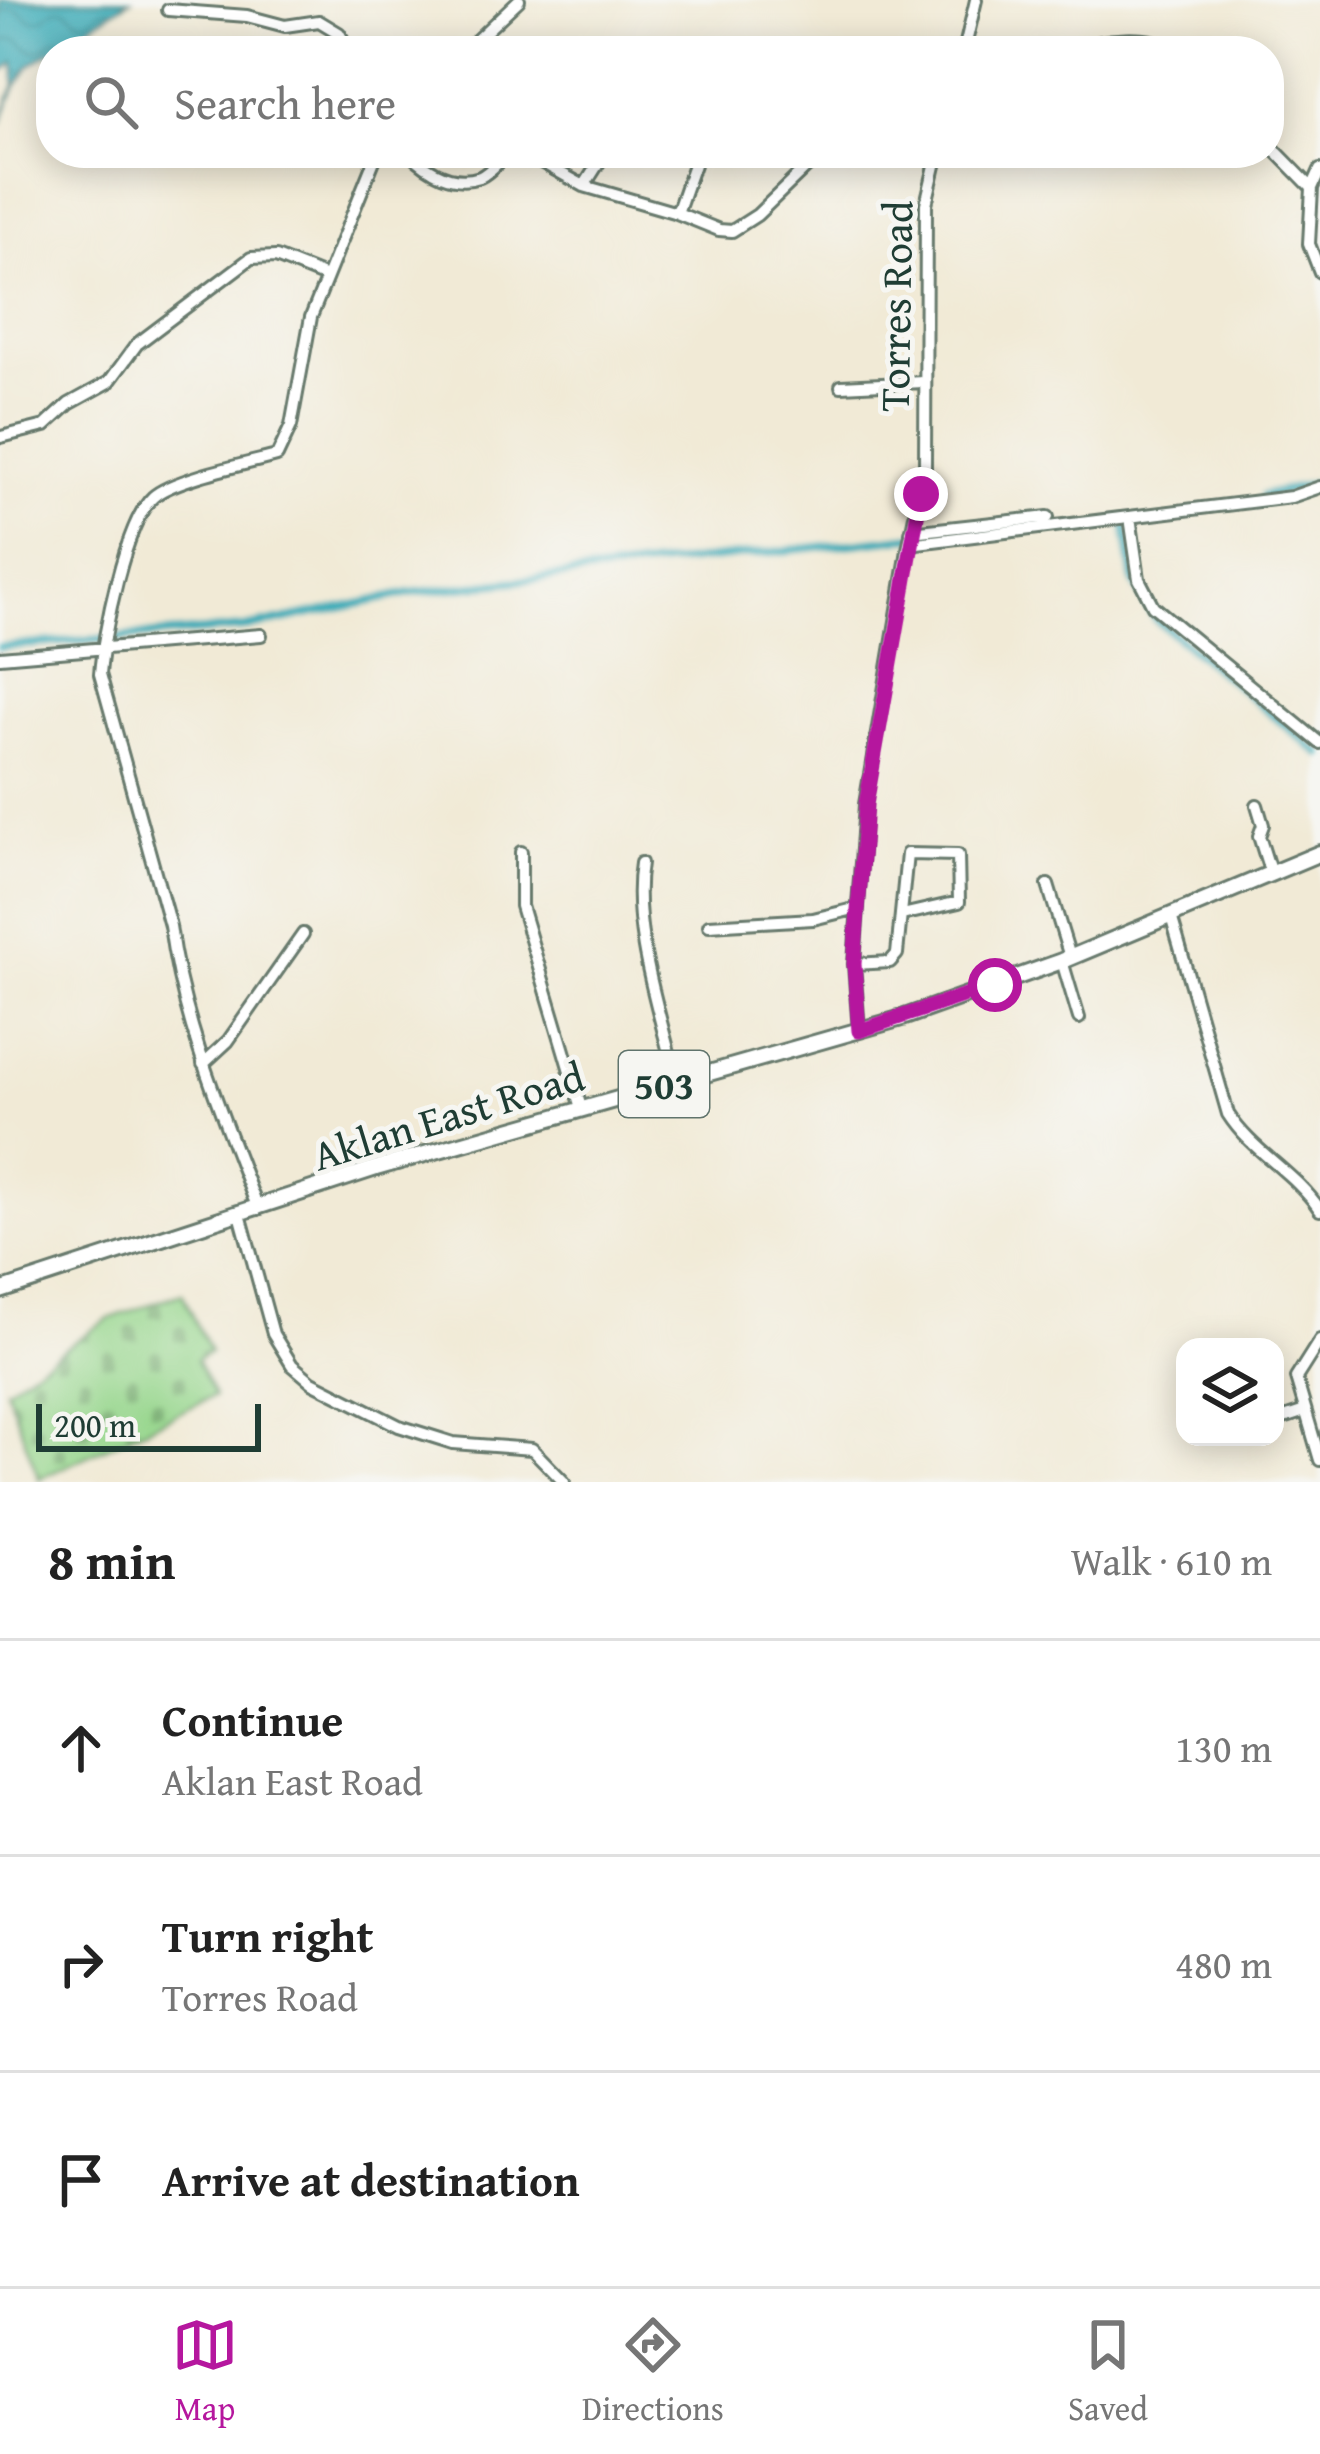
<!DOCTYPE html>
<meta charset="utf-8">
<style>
:root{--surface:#fff;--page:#f6f6f6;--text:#222;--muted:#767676;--line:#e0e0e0;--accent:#b5179e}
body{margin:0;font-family:"Gentium Book Plus",serif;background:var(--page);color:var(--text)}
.controls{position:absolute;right:36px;bottom:36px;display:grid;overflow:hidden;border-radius:24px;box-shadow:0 6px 30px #0003}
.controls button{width:108px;height:108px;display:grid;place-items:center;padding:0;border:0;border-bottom:3px solid var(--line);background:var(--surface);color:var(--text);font:60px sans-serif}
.scale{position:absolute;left:36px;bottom:30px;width:225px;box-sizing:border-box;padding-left:12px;border:6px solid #1f3d34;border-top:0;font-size:33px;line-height:42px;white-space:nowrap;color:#1f3d34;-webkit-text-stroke:9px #f6f6f2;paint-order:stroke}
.stop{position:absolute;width:36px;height:36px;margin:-27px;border:9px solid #b5179e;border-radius:50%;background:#fff}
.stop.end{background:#b5179e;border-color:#fff;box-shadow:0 3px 12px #0008}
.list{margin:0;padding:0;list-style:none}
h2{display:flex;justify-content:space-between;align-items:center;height:156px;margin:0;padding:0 48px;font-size:51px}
h2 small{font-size:39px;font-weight:400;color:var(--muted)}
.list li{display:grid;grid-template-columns:78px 1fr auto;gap:36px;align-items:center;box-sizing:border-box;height:216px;padding:0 48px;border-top:3px solid var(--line)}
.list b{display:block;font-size:45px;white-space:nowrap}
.list p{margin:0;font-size:39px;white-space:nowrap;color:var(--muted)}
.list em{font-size:39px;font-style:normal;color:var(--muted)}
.icon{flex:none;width:66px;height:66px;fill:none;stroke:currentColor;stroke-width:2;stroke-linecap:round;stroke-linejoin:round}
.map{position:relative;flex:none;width:1320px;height:1482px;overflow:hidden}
.search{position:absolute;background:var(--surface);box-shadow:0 6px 30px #0003;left:36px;right:36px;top:36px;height:132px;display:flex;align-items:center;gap:30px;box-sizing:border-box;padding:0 42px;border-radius:48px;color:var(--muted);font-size:45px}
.sheet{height:804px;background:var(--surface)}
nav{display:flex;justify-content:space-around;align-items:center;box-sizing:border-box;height:168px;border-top:3px solid var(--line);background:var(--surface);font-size:33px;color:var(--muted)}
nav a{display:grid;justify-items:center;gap:6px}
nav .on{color:var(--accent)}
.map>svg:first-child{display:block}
.cemetery{fill:url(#cemetery-stones);stroke:#5a8a60;stroke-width:3}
.water{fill:url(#water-waves);stroke:#2e7476;stroke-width:3}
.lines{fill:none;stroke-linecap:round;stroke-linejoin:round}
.canal{stroke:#3cacb8;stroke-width:8}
.minor-casing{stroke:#687a6d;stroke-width:16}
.major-casing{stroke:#687a6d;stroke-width:20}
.minor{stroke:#fff;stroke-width:10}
.major{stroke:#fff;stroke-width:14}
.route{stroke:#b5179e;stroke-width:15}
.labels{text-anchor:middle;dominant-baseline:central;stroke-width:10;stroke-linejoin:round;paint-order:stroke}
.shield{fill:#f6f6f2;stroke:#60746d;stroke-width:3}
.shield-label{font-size:39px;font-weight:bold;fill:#1f3d34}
.street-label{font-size:42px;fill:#1f3d34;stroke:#f6f6f2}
</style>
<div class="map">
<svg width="1320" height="1482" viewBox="0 0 1320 1482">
<defs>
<pattern id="cemetery-stones" width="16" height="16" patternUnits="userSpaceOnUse" patternTransform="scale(3)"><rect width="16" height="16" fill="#96d68c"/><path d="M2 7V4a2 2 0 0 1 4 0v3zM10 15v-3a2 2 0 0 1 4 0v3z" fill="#7aaf73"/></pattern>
<pattern id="water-waves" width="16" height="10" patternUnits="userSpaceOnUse" patternTransform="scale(3)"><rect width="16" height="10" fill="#3cacb8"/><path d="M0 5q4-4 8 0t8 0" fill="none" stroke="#328d96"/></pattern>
</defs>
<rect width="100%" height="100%" fill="#f6f6f2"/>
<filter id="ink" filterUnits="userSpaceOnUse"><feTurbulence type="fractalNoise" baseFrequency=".00833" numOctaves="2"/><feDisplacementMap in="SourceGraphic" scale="24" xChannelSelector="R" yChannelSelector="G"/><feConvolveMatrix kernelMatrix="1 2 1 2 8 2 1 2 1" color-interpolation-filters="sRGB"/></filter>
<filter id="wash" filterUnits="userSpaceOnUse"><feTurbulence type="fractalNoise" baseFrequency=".004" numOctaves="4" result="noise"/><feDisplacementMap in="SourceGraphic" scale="48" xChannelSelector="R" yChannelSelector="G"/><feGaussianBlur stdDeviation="2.7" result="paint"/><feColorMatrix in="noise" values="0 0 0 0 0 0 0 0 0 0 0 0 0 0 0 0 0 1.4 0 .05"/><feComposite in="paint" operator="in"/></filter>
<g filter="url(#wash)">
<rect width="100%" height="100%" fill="#f1ead6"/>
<path class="cemetery" d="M182,1293L210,1352L196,1360L214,1396L39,1479L6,1388L108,1319Z"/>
<path class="water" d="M0,0H130L30,65L16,86L0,124L15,85L14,62L0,74Z"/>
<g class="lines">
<path class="canal" d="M1263,496L1313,484
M1125,522L1134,581L1155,619L1320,754
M0,647L245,628L410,593L915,536"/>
</g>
</g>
<g filter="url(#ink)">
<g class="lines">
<g class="minor-casing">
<path id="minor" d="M168,10L247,16L285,26L319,21L339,33L349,51
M465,51L519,0
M964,51L976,0
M1068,51C1103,38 1148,33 1181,51
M1269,144L1312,188L1320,170
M410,153C428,171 453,186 480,177C491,172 500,159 510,153
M525,153L584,186L677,213L719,230L732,231L757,215L821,153
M584,186L605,153
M1312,188L1309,244L1320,272
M677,213L698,153
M841,386L923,382
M1,437L45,426L69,404L109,382L137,344L251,258L276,257L326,277
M1130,517L1139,579L1153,606L1320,743
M911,532L1048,517
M909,544L1291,497L1320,487
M0,657L261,635
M1257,805L1263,825L1259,836L1271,874
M521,852V906L581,1108
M641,863C630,929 661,1015 676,1081
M1048,885L1070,957
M1171,916L1228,1114C1252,1152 1295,1172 1320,1210
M709,925L813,919L858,908
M1062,961L1079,1018
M854,964L890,962L897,954L907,854L958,855L959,902L902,915
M859,1031L854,964L865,804L909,544L925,468L926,204L938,153
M203,1064L228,1041L303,934
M258,1209C223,1117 183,1024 170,926L100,674C103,636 125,522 153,497C172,479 250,463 277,456L291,426L311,317L377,153
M240,1214L273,1334L292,1365L312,1382L399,1426L453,1443L532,1449L564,1482
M1320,1340L1296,1378L1320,1460
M1275,1421L1305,1411"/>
</g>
<g class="major-casing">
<path id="major" d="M0,1291L376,1168L902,1018L1062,961L1320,853"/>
</g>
<use href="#minor" class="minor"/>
<use href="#major" class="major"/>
</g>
</g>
<g class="lines" filter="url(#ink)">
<path class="route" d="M921,494L866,804L854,964L859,1031L995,985"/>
</g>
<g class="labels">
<rect class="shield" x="619" y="1051" width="90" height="66" rx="9"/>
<g class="shield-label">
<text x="664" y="1084">503</text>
</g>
<g class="street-label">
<text transform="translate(895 306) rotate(-89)">Torres Road</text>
<text transform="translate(448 1115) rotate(-17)">Aklan East Road</text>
</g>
</g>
</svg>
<div class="controls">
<button><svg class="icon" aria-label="layers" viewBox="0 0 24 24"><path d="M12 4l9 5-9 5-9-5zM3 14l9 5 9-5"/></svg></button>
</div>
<div class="scale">200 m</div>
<div class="stop" style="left:995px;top:985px"></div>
<div class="stop end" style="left:921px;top:494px"></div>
<div class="search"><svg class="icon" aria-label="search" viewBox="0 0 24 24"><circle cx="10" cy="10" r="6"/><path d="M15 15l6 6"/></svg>Search here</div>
</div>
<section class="sheet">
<h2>8 min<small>Walk · 610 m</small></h2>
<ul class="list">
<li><svg class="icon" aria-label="ahead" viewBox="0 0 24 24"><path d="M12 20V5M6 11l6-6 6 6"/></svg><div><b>Continue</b><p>Aklan East Road</p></div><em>130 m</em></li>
<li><svg class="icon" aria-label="right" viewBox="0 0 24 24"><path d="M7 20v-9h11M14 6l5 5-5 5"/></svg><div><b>Turn right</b><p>Torres Road</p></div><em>480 m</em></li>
<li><svg class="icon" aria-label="arrive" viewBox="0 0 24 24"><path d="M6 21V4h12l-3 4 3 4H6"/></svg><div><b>Arrive at destination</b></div></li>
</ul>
</section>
<nav>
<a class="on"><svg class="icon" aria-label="map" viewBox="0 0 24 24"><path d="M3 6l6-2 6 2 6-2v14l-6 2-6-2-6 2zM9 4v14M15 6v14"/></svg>Map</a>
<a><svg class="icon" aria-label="directions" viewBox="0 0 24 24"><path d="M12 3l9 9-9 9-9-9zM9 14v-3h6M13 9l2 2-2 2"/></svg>Directions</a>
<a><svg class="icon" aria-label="saved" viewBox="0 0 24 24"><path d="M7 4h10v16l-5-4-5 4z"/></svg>Saved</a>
</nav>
